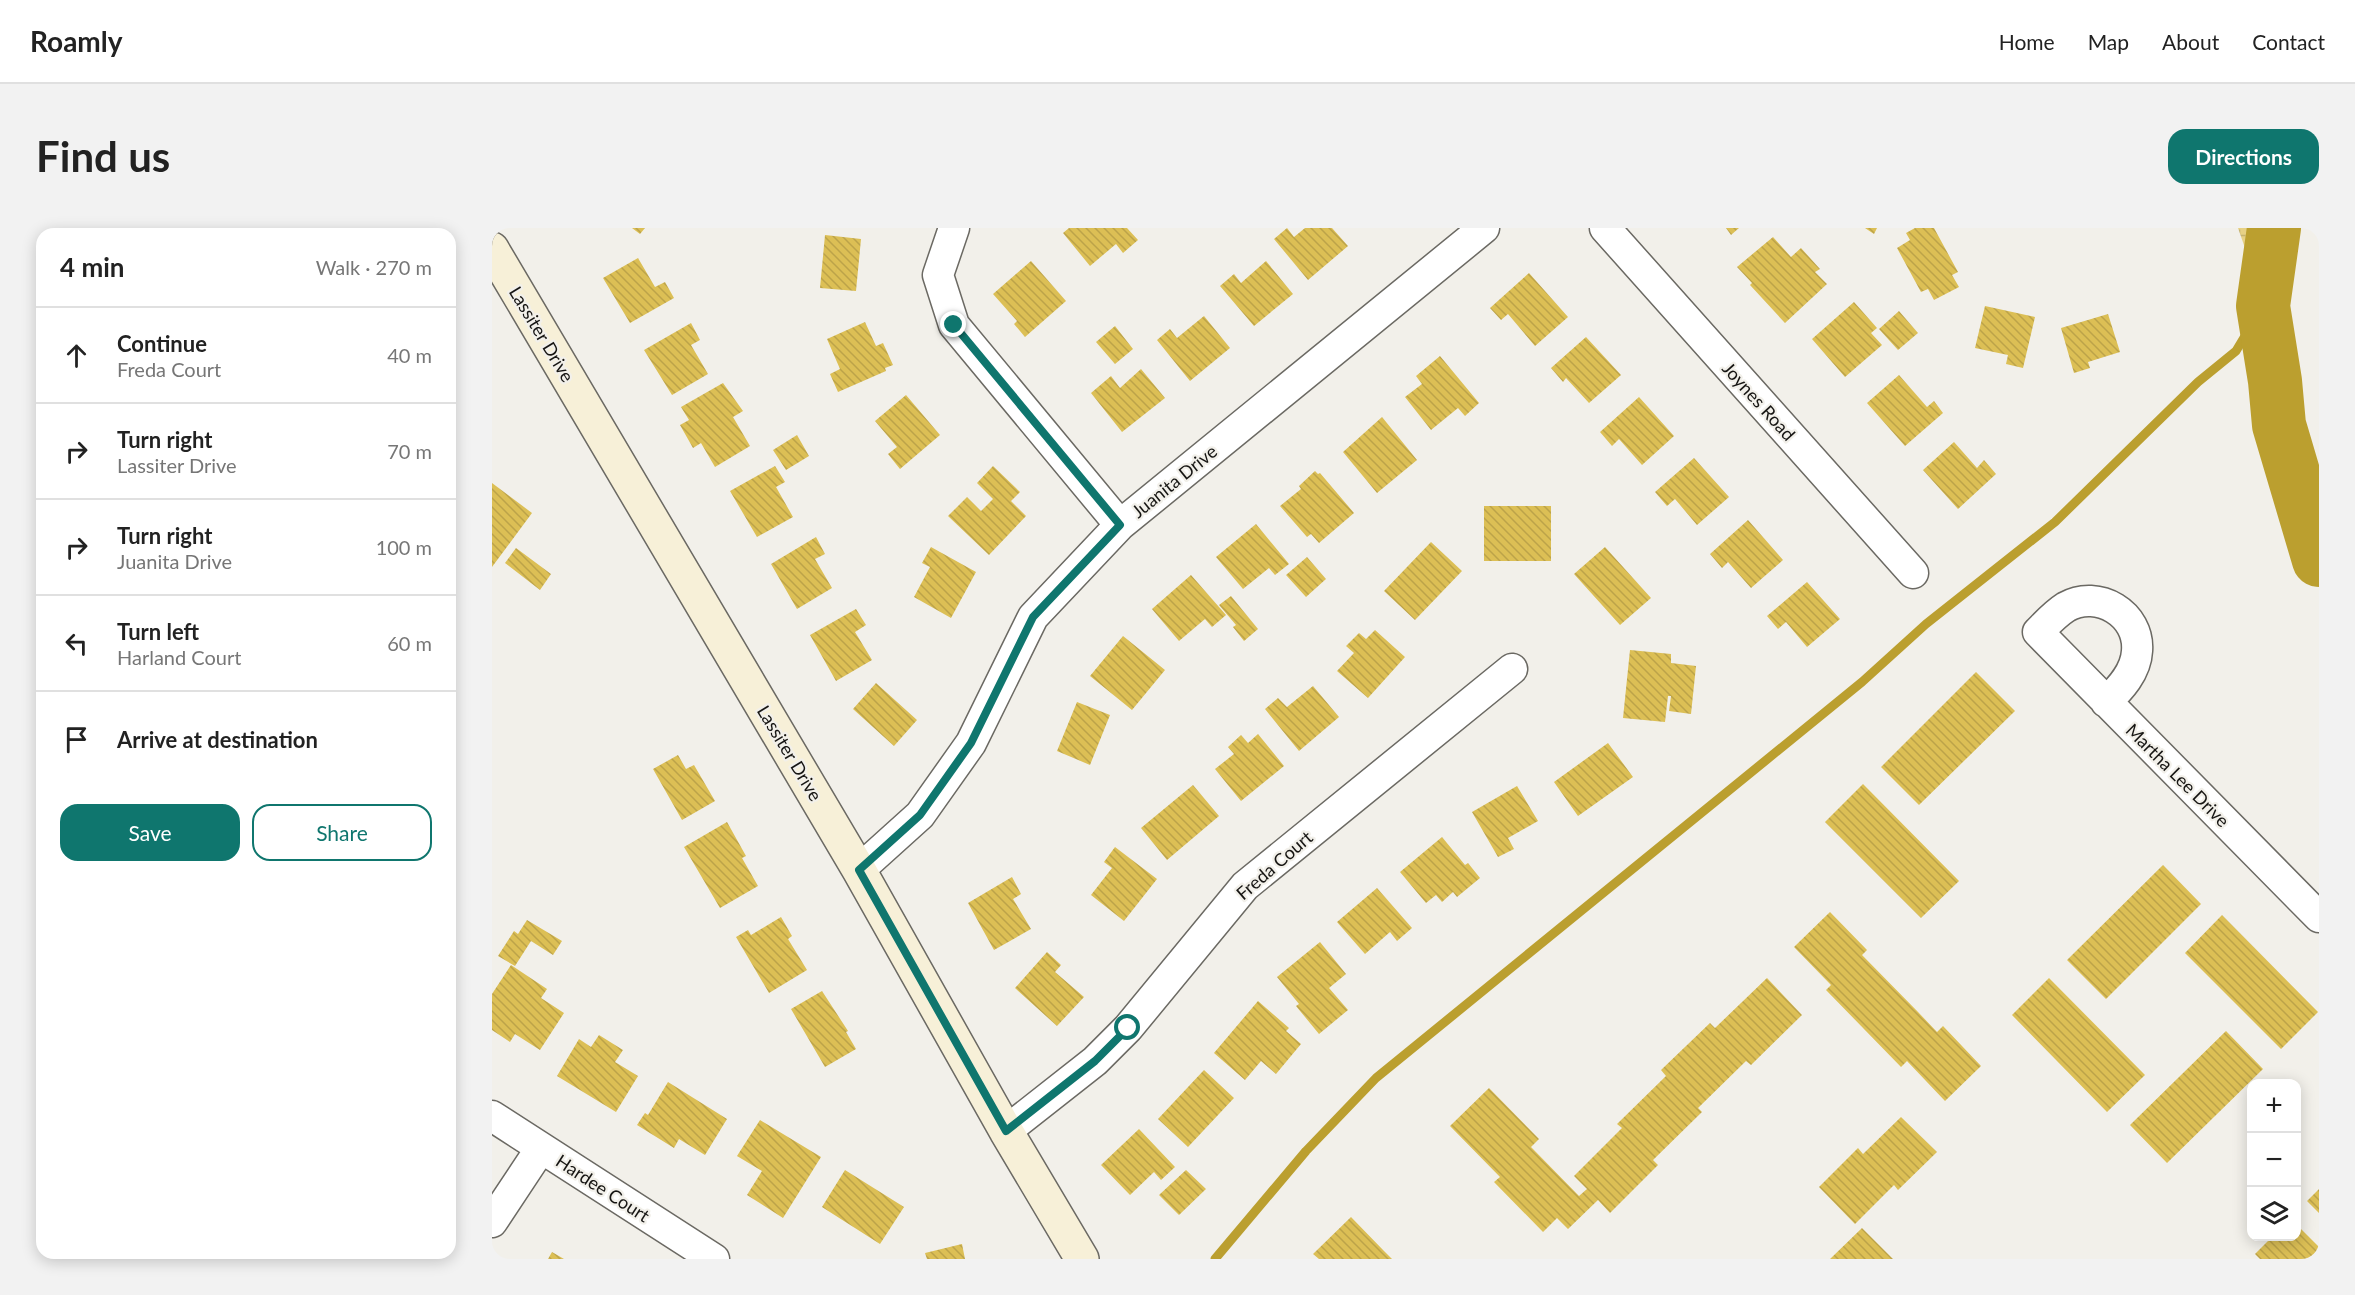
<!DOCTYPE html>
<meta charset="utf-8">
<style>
:root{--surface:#fff;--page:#f2f2f2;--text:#222;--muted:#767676;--line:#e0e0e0;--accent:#0f766e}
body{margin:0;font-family:Lato,sans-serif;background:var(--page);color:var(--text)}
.controls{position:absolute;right:18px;bottom:18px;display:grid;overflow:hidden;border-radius:12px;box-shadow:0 3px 15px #0003}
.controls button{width:54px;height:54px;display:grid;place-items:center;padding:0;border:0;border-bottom:2px solid var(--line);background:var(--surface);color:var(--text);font:30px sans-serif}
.stop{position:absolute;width:18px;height:18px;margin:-14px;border:4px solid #0f766e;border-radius:50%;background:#fff}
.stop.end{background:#0f766e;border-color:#fff;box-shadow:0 2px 6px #0008}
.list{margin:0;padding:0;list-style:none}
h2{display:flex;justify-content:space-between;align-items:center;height:78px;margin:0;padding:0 24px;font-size:26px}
h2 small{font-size:20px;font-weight:400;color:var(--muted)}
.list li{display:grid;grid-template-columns:39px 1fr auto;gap:18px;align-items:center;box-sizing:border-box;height:96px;padding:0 24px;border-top:2px solid var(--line)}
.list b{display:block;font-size:22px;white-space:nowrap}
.list p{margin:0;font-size:20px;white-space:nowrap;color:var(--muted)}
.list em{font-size:20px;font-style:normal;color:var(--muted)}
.actions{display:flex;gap:12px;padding:18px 24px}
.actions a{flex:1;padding:14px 0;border:2px solid var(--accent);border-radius:18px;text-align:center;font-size:21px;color:var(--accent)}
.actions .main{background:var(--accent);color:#fff}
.icon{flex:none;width:33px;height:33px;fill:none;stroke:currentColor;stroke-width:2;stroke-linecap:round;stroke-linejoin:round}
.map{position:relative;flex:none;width:1827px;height:1031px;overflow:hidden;border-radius:18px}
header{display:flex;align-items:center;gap:36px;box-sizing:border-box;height:84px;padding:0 30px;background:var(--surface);border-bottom:2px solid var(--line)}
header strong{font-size:28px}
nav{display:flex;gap:33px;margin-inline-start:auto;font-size:21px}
.intro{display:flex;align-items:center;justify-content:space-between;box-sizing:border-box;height:144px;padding:0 36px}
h1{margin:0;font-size:42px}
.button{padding:15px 27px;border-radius:18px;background:var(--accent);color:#fff;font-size:21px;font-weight:700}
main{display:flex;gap:36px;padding:0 36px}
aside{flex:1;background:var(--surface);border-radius:18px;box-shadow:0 3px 15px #0003}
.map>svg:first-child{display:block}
.wetland{fill:url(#wetland-marsh)}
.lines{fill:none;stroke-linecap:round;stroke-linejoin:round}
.stream{stroke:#bb9f2f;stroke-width:9}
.river{stroke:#bb9f2f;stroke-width:54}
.building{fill:url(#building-back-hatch)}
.street-casing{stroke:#6b6963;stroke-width:33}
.secondary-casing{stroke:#6b6963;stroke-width:36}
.street{stroke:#fff;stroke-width:30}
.secondary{stroke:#f7f0d8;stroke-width:33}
.route{stroke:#0f766e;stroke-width:8}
.labels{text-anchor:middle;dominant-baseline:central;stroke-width:4.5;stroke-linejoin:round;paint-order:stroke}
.street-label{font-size:18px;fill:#161513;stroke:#f2f0ea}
</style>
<header>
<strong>Roamly</strong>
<nav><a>Home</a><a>Map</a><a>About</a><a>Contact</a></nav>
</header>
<div class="intro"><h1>Find us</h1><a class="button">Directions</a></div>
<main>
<aside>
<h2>4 min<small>Walk · 270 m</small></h2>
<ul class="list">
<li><svg class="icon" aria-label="ahead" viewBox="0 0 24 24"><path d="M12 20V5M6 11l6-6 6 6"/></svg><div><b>Continue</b><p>Freda Court</p></div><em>40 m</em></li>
<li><svg class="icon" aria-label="right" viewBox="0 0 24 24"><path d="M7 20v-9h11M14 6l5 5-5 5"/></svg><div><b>Turn right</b><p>Lassiter Drive</p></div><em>70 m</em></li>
<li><svg class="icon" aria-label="right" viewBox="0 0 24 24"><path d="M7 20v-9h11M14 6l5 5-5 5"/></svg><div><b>Turn right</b><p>Juanita Drive</p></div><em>100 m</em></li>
<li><svg class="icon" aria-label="left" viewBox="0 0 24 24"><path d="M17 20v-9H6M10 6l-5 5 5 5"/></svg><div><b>Turn left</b><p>Harland Court</p></div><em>60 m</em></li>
<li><svg class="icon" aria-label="arrive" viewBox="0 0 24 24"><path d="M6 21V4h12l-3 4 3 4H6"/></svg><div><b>Arrive at destination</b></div></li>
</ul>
<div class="actions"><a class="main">Save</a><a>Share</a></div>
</aside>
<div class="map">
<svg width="1827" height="1031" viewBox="0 0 1827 1031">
<defs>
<pattern id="wetland-marsh" width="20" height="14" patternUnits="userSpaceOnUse" patternTransform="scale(1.5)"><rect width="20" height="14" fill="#e7d185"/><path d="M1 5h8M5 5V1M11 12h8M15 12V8" fill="none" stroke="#c5b372"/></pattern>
<pattern id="building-back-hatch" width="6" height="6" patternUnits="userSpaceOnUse" patternTransform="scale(1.5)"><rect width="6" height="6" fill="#dcbf55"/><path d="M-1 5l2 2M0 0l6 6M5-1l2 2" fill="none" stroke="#bca349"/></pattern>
</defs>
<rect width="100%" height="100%" fill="#f2f0ea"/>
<path class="wetland" d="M1746,0H1771L1761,43Z"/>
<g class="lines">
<path class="stream" d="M723,1031L814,923L884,850L1370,454L1434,396L1563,294L1706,154L1744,123L1771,78"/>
<path class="river" d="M1782,0L1771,78L1783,153L1787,197L1827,332"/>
</g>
<path class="building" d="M140,0H153L148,6Z
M577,0H635L646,12L631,25L624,16L598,38L571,5Z
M795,0L802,9L813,0H840L856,18L816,52L782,11Z
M1234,0H1247L1239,7Z
M1373,0H1385L1382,6Z
M1423,0H1442L1466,44L1460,47L1467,59L1442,72L1436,61L1429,64L1405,20L1418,12L1414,5Z
M333,7L369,11L364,63L328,60Z
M1281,9L1299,29L1309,20L1328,41L1323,44L1335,56L1293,95L1258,57L1260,55L1245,39Z
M146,30L163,59L173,54L182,70L138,95L111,50Z
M539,33L574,73L533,109L522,96L525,93L501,66Z
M774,33L801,66L762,98L728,58L742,46L749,55Z
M1037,45L1076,89L1043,118L1016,86L1009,92L998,80Z
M1362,74L1385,100L1379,105L1390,117L1353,149L1320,111Z
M1493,78L1543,89L1531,140L1514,136L1516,127L1483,120Z
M1407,83L1426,105L1406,122L1387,101Z
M1616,86L1628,124L1596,134L1598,140L1582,145L1569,100Z
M712,88L738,120L698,153L665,112L678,101L685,110Z
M373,94L384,118L391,115L401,137L393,140L394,143L346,164L338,146L348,141L335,111Z
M199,95L208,112L199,117L216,146L180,167L152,122Z
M623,98L641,121L623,136L604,114Z
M1094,109L1129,147L1097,175L1074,150L1071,154L1059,140Z
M948,128L987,175L973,188L966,180L939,202L913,169L930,156L924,148Z
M649,141L673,170L630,204L599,165L619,148L628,160Z
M1407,147L1435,179L1442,173L1451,185L1413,218L1375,175Z
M231,155L251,183L241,189L258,218L223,239L209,215L201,220L188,197L197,192L189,179Z
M414,167L448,207L408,241L396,226L405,219L383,193Z
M1147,169L1182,208L1150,237L1127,211L1120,218L1108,204Z
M890,189L925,232L885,265L851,224Z
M305,207L317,228L294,242L281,222Z
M1462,214L1485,240L1492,232L1504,246L1466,281L1431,242Z
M1202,230L1237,269L1205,297L1183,271L1175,278L1163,264Z
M283,238L293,254L284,259L301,289L265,309L238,263Z
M501,238L528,264L519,273L534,288L497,327L456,288L475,269L489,283L501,271L485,255Z
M823,243L826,246L828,245L862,285L827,315L819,306L815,309L788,278L809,261L807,258Z
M0,255L40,285L0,339Z
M992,278H1059V333H992Z
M1256,292L1291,332L1259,360L1236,334L1230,340L1218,326Z
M764,296L797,336L783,347L777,340L751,361L724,329Z
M324,309L333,326L323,331L340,360L305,381L279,336Z
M939,314L970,343L923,392L892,363Z
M439,319L484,344L459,390L422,369L438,339L430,335Z
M1113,319L1159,370L1128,397L1082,346Z
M24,320L59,346L48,362L13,335Z
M815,329L834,351L814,369L794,347Z
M699,347L734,387L720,399L713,391L687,413L660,381Z
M1315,354L1348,391L1315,419L1294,394L1286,401L1275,388Z
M739,368L766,401L752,413L741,399L744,397L727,377Z
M364,381L374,397L363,404L380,432L344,453L318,407Z
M883,402L913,429L876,470L845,443L862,425L854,418L867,405L874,411Z
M631,408L673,442L640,482L598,448Z
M1138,422L1179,426V435L1204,438L1199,486L1177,483L1179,468H1176L1173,494L1131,490Z
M1484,444L1523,483L1427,577L1389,539Z
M384,455L425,492L402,518L361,481Z
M821,458L847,489L807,523L773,481L786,470L795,479Z
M585,474L618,487L598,537L565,523Z
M766,506L792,538L749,573L723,541L742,526L736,519L749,507L756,515Z
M1116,515L1141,549L1086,588L1062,554Z
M186,527L194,541L202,537L223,573L190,592L161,541Z
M1371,556L1467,653L1429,690L1333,594Z
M701,557L727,588L675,632L649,600Z
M1025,558L1046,593L1016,610L1022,621L1006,629L980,584Z
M235,594L254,628L250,630L266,658L228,680L192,619Z
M950,609L973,637L976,635L988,650L965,669L961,664L950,674L944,667L934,675L908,644Z
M623,619L665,651L632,693L599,667L620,640L612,634Z
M1671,637L1709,676L1614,771L1575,732Z
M520,649L529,666L521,671L539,701L502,722L476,675Z
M885,660L920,700L905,713L898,704L873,726L845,694Z
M1338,684L1375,722L1370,727L1426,784L1445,804L1451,798L1489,838L1453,873L1415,833L1409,839L1334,762L1339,757L1302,719Z
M1730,687L1826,784L1789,821L1693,725Z
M289,689L300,708L296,711L315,742L277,765L244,709L256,702L259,707Z
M35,692L70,713L61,727L39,713L23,738L6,728L22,703L26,706Z
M828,714L854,746L837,760L856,782L827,806L804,778L807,776L785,749Z
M555,724L569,737L563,744L592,769L565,798L523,760Z
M19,737L55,761L49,770L72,785L48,822L23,806L18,814L0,802V766Z
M1275,750L1310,787L1259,837L1254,833L1206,880L1210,884L1161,932L1166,937L1118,985L1106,972L1076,1001L1065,990L1051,1004L1002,954L1008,949L958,898L997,860L1047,911L1039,919L1087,968L1095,961L1082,948L1130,900L1125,896L1174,848L1169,842L1218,795L1223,800Z
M1557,750L1653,847L1615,884L1520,787Z
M330,763L356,803L354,804L364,821L333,839L299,781Z
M766,773L797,800L794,803L809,816L784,846L769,833L753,852L722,825Z
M1734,803L1771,841L1675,935L1638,897Z
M107,807L131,822L123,834L146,848L124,884L65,848L87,811L99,819Z
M712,842L742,870L696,919L666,891Z
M176,854L235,891L213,927L187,911L182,920L145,897L153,885L156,887Z
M1409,889L1445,924L1406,962L1402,957L1363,996L1327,959L1366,920L1371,926Z
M268,892L329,929L291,990L255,967L270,943L245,928Z
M647,901L683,939L669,952L662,944L638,967L609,937Z
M353,942L412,979L388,1016L330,979Z
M694,942L714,961L687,987L667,967Z
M1827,961V985L1815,973Z
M859,989L892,1023L900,1031H827L821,1026Z
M1804,996L1827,1019V1031H1768L1763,1026L1781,1008H1804Z
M1370,1000L1401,1031H1338L1369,1001Z
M470,1016L473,1031H435L433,1025Z
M60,1024L72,1031H56Z"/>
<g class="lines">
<g class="street-casing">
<path id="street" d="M462,0L446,47L462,97L628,297
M1113,0L1421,345
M1614,474C1628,461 1644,444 1645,423C1648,386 1606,361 1574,379C1563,386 1555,395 1546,404L1827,689
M367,642L428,587L479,515L541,389L628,297L992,0
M0,888L222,1031
M514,903L603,833L636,800L753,658L1020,441
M0,994L49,920"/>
</g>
<g class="secondary-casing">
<path id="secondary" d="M0,21L367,642L514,903L590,1031"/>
</g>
<use href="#street" class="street"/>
<use href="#secondary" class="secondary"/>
</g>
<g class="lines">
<path class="route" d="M462,97L628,297L541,389L479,515L428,587L367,642L514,903L603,833L636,800"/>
</g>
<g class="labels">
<g class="street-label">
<text transform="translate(50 106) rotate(59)">Lassiter Drive</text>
<text transform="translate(1267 173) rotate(48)">Joynes Road</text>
<text transform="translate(682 253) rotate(-39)">Juanita Drive</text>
<text transform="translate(298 525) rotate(59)">Lassiter Drive</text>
<text transform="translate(1686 547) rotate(45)">Martha Lee Drive</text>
<text transform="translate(782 637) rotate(-41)">Freda Court</text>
<text transform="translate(111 960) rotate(33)">Hardee Court</text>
</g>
</g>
</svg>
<div class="controls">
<button>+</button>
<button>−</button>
<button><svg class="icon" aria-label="layers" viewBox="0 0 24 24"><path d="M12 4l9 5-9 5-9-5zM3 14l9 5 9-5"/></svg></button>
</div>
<div class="stop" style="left:636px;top:800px"></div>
<div class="stop end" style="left:462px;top:97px"></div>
</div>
</main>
